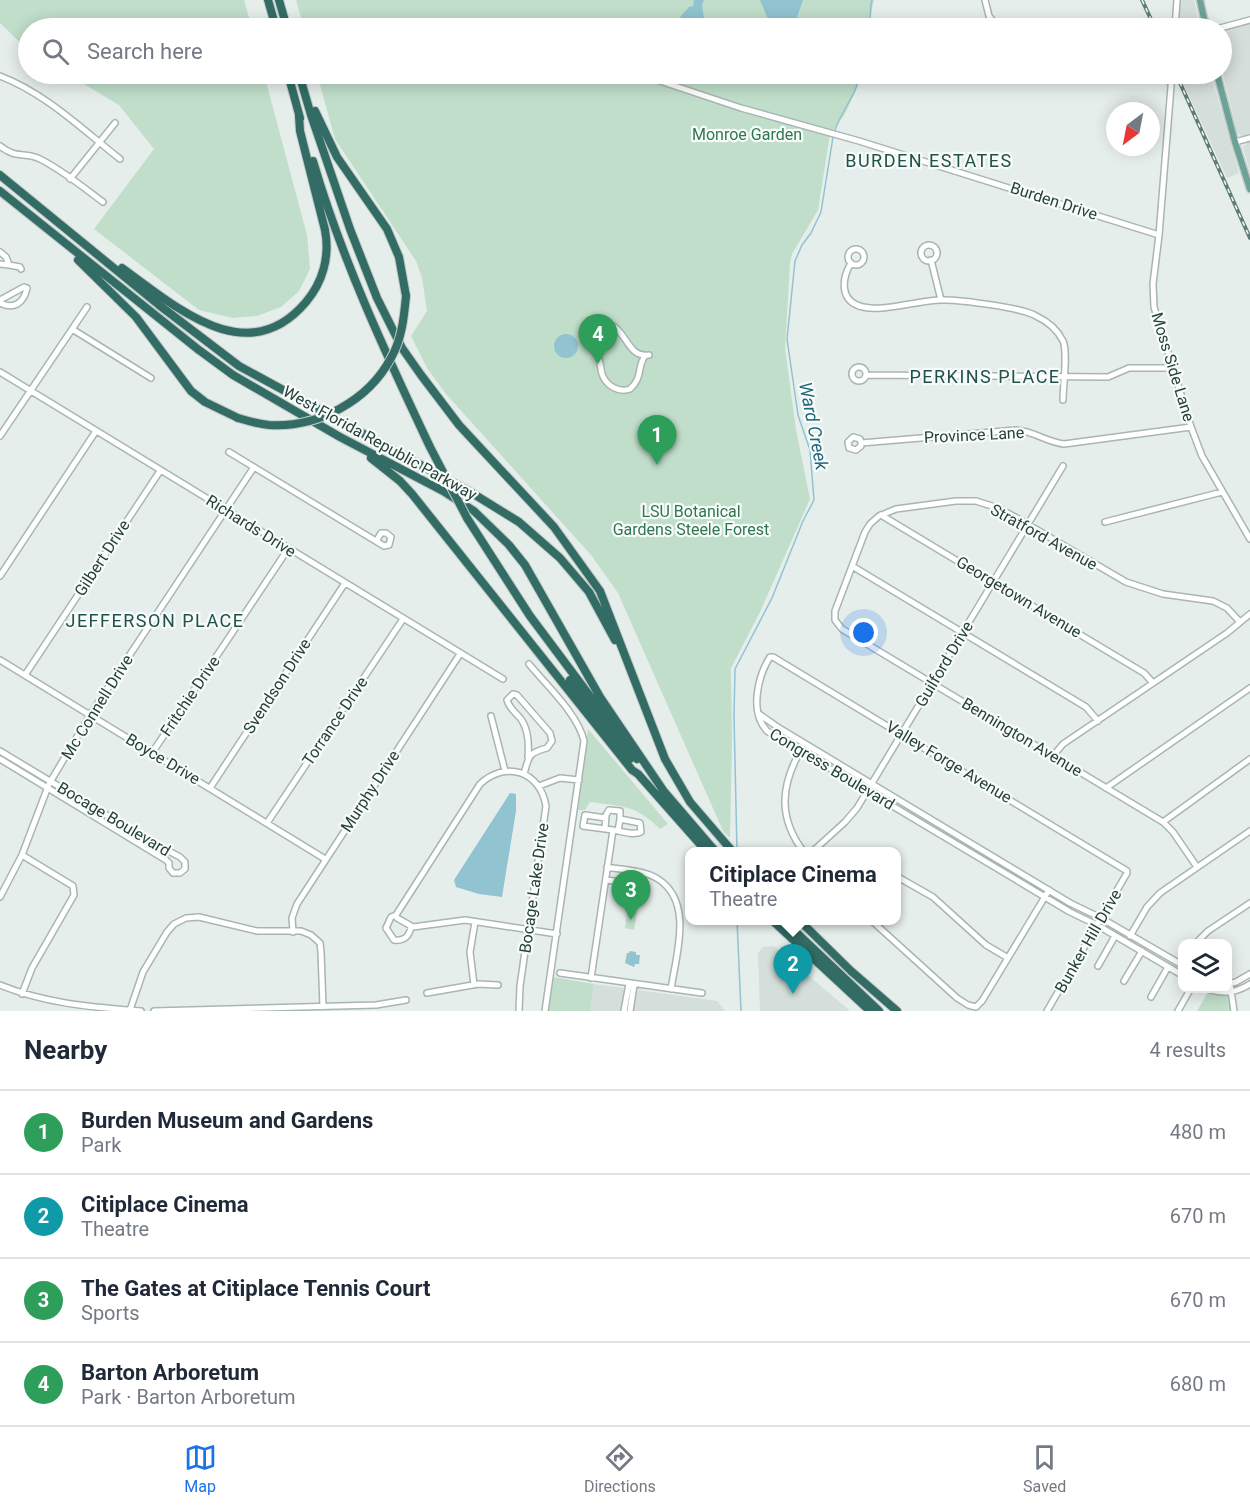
<!DOCTYPE html>
<meta charset="utf-8">
<style>
:root{--surface:#fff;--page:#f2f2f3;--text:#1f2937;--muted:#747a83;--line:#e0e1e3;--accent:#1a73e8}
body{margin:0;font-family:Roboto,sans-serif;background:var(--page);color:var(--text)}
.controls{position:absolute;right:18px;bottom:18px;display:grid;overflow:hidden;border-radius:12px;box-shadow:0 3px 15px #0003}
.controls button{width:54px;height:54px;display:grid;place-items:center;padding:0;border:0;border-bottom:2px solid var(--line);background:var(--surface);color:var(--text);font:30px sans-serif}
.compass{position:absolute;left:1106px;top:102px;width:54px;height:54px;border-radius:50%;background:var(--surface);box-shadow:0 3px 15px #0003;rotate:212deg}
.you{position:absolute;left:864px;top:633px;width:21px;height:21px;margin:-15px;border:4px solid #fff;border-radius:50%;background:#1a73e8;box-shadow:0 0 0 9px #1a73e833}
.badge{display:grid;place-items:center;width:39px;height:39px;border-radius:50%;background:var(--accent);color:#fff;font-size:20px;font-weight:700}
.pin{position:absolute;translate:-50% -50px;filter:drop-shadow(0 2px 3px #0008)}
.pin::after{content:'';position:absolute;top:32px;width:21px;height:18px;background:inherit;clip-path:polygon(0 0,100% 0,50% 100%)}
.popup{position:absolute;left:685px;top:847px;width:216px;height:78px;box-sizing:border-box;display:grid;place-content:center;border-radius:12px;background:var(--surface);filter:drop-shadow(0 2px 4px #0005);font-size:20px;white-space:nowrap;color:var(--muted)}
.popup b{font-size:22px;color:var(--text)}
.popup::after{content:'';position:absolute;left:50%;top:100%;margin-left:-12px;border:12px solid transparent;border-top-color:var(--surface)}
.list{margin:0;padding:0;list-style:none}
h2{display:flex;justify-content:space-between;align-items:center;height:78px;margin:0;padding:0 24px;font-size:26px}
h2 small{font-size:20px;font-weight:400;color:var(--muted)}
.list li{display:grid;grid-template-columns:39px 1fr auto;gap:18px;align-items:center;box-sizing:border-box;height:84px;padding:0 24px;border-top:2px solid var(--line)}
.list b{display:block;font-size:22px;white-space:nowrap}
.list p{margin:0;font-size:20px;white-space:nowrap;color:var(--muted)}
.list em{font-size:20px;font-style:normal;color:var(--muted)}
.icon{flex:none;width:33px;height:33px;fill:none;stroke:currentColor;stroke-width:2;stroke-linecap:round;stroke-linejoin:round}
.map{position:relative;flex:none;width:1250px;height:1011px;overflow:hidden}
.search{position:absolute;background:var(--surface);box-shadow:0 3px 15px #0003;left:18px;right:18px;top:18px;height:66px;display:flex;align-items:center;gap:15px;box-sizing:border-box;padding:0 21px;border-radius:33px;color:var(--muted);font-size:22px}
.sheet{height:414px;background:var(--surface)}
nav{display:flex;justify-content:space-around;align-items:center;box-sizing:border-box;height:84px;border-top:2px solid var(--line);background:var(--surface);font-size:16px;color:var(--muted)}
nav a{display:grid;justify-items:center;gap:3px}
nav .on{color:var(--accent)}
.map>svg:first-child{display:block}
.built{fill:#d4deda}
.green{fill:#c0deca}
.water{fill:#91c3d1}
.lines{fill:none;stroke-linecap:round;stroke-linejoin:round}
.stream{stroke:#91c3d1;stroke-width:1.5}
.minor-casing{stroke:#a8b6b3;stroke-width:8}
.major-casing{stroke:#c2cac8;stroke-width:9}
.highway-casing{stroke:#c2cac8;stroke-width:10}
.minor{stroke:#fff;stroke-width:5}
.major{stroke:#6ca298;stroke-width:6}
.highway{stroke:#326c64;stroke-width:8}
.rail-casing{stroke:#607c76;stroke-width:4}
.rail{stroke:#f7fbf9;stroke-width:1.5;stroke-dasharray:4.5;stroke-linecap:butt}
.highway-bridge-casing{stroke:#c2cac8;stroke-width:10;stroke-linecap:butt}
.highway-bridge{stroke:#326c64;stroke-width:8}
.labels{text-anchor:middle;dominant-baseline:central;stroke-width:4.5;stroke-linejoin:round;paint-order:stroke}
.park-label{font-size:16px;fill:#307650;stroke:#f7fbf9}
.street-label{font-size:16px;fill:#25403b;stroke:#f7fbf9}
.neighbourhood-label{font-size:18px;letter-spacing:1.5px;fill:#21524a;stroke:#f7fbf9}
.water-label{font-size:18px;font-style:italic;fill:#20667b;stroke:#f7fbf9}
</style>
<div class="map">
<svg width="1250" height="1011" viewBox="0 0 1250 1011">
<rect width="100%" height="100%" fill="#e6eeeb"/>
<path class="built" d="M1179,0H1194L1200,28H1177Z
M1250,23V136L1246,137L1241,136L1237,132L1222,70V31Z
M1179,74H1211L1239,173L1227,178Z
M1250,141V172L1243,147Z
M774,946L850,1011H760L758,953L763,947Z
M594,984L717,1001L725,1011H590Z"/>
<path class="green" d="M0,0H244L252,28H28V50L0,23Z
M296,0H874L868,28H304Z
M67,74H264L307,235L310,269L299,291L281,307L257,316L233,318L199,310L94,229L154,149L119,105Z
M317,74H860L859,83L845,114L830,134L818,210L792,254L790,263L785,348L796,430L810,499L760,612L731,668L732,740L730,838L723,831L618,593L591,555L446,394L427,368L411,336L427,311L422,278L416,261L335,139Z
M588,729L668,824L660,829C635,804 623,807 590,802L585,810H578Z
M628,909L637,911L634,930L625,928Z
M553,977L594,984L590,1011H549Z
M1208,992L1229,996L1231,1011H1197Z"/>
<path class="water" d="M694,0H704L702,5L704,18L698,24H687L680,17L689,7L693,6Z
M760,0H803L796,20L783,25L767,17Z
M554 346a12 12 0 1 1 24 0a12 12 0 1 1-24 0Z
M510,793L516,794V811L502,897L479,894L456,887L454,880Z
M630,951L636,952V955H640L639,964H635L634,967L625,963L627,953H629Z"/>
<g class="lines">
<path class="stream" d="M868,28C872,20 869,10 872,0
M834,133C840,112 857,95 860,74
M737,852L734,716L735,669L772,598L803,521L814,500L810,450L798,415L787,339L795,261L802,245L811,233L821,212L833,137
M737,920L741,1011"/>
<g class="minor-casing">
<path id="minor" d="M985,0L989,16L998,28
M1175,28L1177,0
M1220,28L1250,20
M639,74L741,108L859,141L1159,235
M1143,74L1172,82
M1172,74L1159,235L1153,284L1154,307L1191,427L1202,456L1250,539
M0,76C45,93 82,129 120,159
M1235,142L1250,138
M0,146C18,160 24,151 40,159C62,170 83,187 103,202
M70,179L115,123
M921 253a8 8 0 1 1 16 0a8 8 0 1 1-16 0Z
M848 257a8 8 0 1 1 16 0a8 8 0 1 1-16 0Z
M0,252L6,257L9,265L20,267L21,269
M931,260L941,300
M851,263C841,280 840,302 863,307C883,312 920,300 941,300C957,299 1024,308 1036,316C1047,321 1057,329 1063,341C1068,352 1063,386 1063,400
M0,264L9,265
M0,300L24,287L27,288C24,303 14,310 0,303
M72,329L151,378
M645,356C637,366 643,378 630,389C619,393 606,386 602,374C600,367 601,361 597,355C592,347 584,344 584,335L587,331L613,326C627,334 629,358 649,355
M852 374a7 7 0 1 1 14 0a7 7 0 1 1-14 0Z
M0,372L503,679
M866,375L1108,377L1129,368H1172
M0,436L87,307
M861,443V446L856,450L849,448L848,442L853,437L860,439L861,443L1016,430C1034,431 1046,442 1064,444L1191,427
M229,452L384,546L389,545L391,537L386,533H381L377,540
M881,515L1144,673L1153,683
M1105,522L1222,492
M852,566L1086,707L1098,721
M0,576L96,431
M0,660L325,859
M529,664C546,685 578,714 584,741L545,1011
M25,675L160,471
M759,714L779,728L1070,903L1101,918L1182,965
M491,716L505,771
M802,748C781,784 777,817 804,852
M0,751L148,840L180,857L185,862V869L180,873H173L169,868V863L166,860L0,759
M152,753L288,549
M1053,756L1063,744L1227,633L1250,614
M524,774C529,756 528,753 547,748L552,741L550,733L517,695L513,694L507,700C509,708 516,713 521,719C528,729 529,745 528,757
M539,786L560,778L579,780
M210,788L345,583
M1106,788L1250,688
M1163,822L1250,759
M267,823L403,619
M605,829L606,815L609,810L620,811V819
M613,830C621,831 633,836 641,832L640,823L620,819L618,831
M812,852L845,822L857,808L1063,466
M607,867C623,870 644,870 658,879C694,902 676,955 671,989
M1197,867L1173,832L1163,822L842,629L835,620V611L865,532L870,524L879,516L896,509L956,501H976L998,508L1015,517L1126,582L1163,594L1213,601L1227,608L1240,622
M896,876L933,897L986,945L1008,958
M606,880L638,884L640,873
M0,897L22,855L49,784L90,715L254,467
M396,915L480,784C506,760 540,771 546,806L520,986L519,1011
M396,915L397,918L413,927L465,920L557,934
M396,915L391,917L386,928L394,940C404,941 409,937 411,927
M871,920L957,998L968,1005L976,1007L982,1001L1049,890
M293,932L292,918L297,904L460,654
M1130,936L1147,907L1160,893L1250,831
M1195,944L1208,931L1250,903
M1098,966L1115,936
M560,973L702,993
M591,978L613,830L583,826L585,815L606,818
M1124,981L1142,951
M1228,984L1236,982L1250,974
M1230,984L1234,1011
M0,985C47,1004 92,1007 141,1011
M474,985L470,952L475,922
M1206,988C1222,995 1236,993 1250,984
M427,993L478,984L498,985
M22,994L32,968L74,895L73,886L22,855
M1151,997L1168,967
M130,1010L143,972L167,932L174,924L186,918L199,917L257,931H301L311,935L320,943L321,952L323,1007
M154,1011L376,1005L406,1000
M624,1011L629,984
M630,1011L634,985
M1047,1011C1065,980 1083,949 1101,918L1127,873V871L773,657H770C758,676 749,712 767,731L1070,912L1097,925L1182,975
M1178,1011L1191,988"/>
</g>
<g class="major-casing">
<path id="major" d="M1200,0L1206,28
M1217,74L1235,142L1250,189"/>
</g>
<g class="highway-casing">
<path id="highway" d="M268,0L276,28
M279,0L287,28
M288,74L300,118
M299,74L311,115L350,229L377,298L402,348L421,375L459,425L554,527L600,591L665,759L690,802L733,852
M315,111L337,157L387,229L399,257L406,296
M313,161C342,260 386,354 430,447
M0,175L159,305L239,366L472,493L519,522L560,558L589,592L615,640
M0,191L199,350L233,375L340,437L443,491L474,511L509,545L525,565L600,697L665,793
M78,260L136,317L191,391L205,402L238,418
M122,268C175,306 247,372 306,302C323,282 330,256 325,230L300,131L299,116
M371,458L400,481L412,494L632,770L638,774L707,852
M467,518L530,616L637,759
M570,680L630,759
M662,789L716,852
M772,920L870,1011
M783,920L879,1011
M799,920L851,971L897,1011"/>
</g>
<use href="#minor" class="minor"/>
<use href="#major" class="major"/>
<use href="#highway" class="highway"/>
<g class="rail-casing">
<path id="rail" d="M1142,0L1155,28
M1176,74L1250,238"/>
</g>
<use href="#rail" class="rail"/>
<g class="highway-bridge-casing">
<path id="highway-bridge" d="M238,418C248,421 259,424 269,425C318,428 368,401 391,358C402,339 404,317 406,296
M430,447L467,518"/>
</g>
<use href="#highway-bridge" class="highway-bridge"/>
</g>
<g class="labels">
<g class="park-label">
<text x="747" y="134">Monroe Garden</text>
<text x="691" y="511">LSU Botanical<tspan x="691" dy="18">Gardens Steele Forest</tspan></text>
</g>
<g class="street-label">
<text transform="translate(1054 201) rotate(18)">Burden Drive</text>
<text transform="translate(1173 367) rotate(73)">Moss Side Lane</text>
<text transform="translate(974 435) rotate(-3)">Province Lane</text>
<text transform="translate(380 443) rotate(29)">West Florida Republic Parkway</text>
<text transform="translate(251 526) rotate(32)">Richards Drive</text>
<text transform="translate(1044 537) rotate(29)">Stratford Avenue</text>
<text transform="translate(102 558) rotate(-57)">Gilbert Drive</text>
<text transform="translate(1019 597) rotate(31)">Georgetown Avenue</text>
<text transform="translate(944 664) rotate(-59)">Guilford Drive</text>
<text transform="translate(277 686) rotate(-57)">Svendson Drive</text>
<text transform="translate(190 696) rotate(-56)">Fritchie Drive</text>
<text transform="translate(97 707) rotate(-58)">Mc Connell Drive</text>
<text transform="translate(335 721) rotate(-56)">Torrance Drive</text>
<text transform="translate(1022 737) rotate(31)">Bennington Avenue</text>
<text transform="translate(163 759) rotate(31)">Boyce Drive</text>
<text transform="translate(949 762) rotate(31)">Valley Forge Avenue</text>
<text transform="translate(832 769) rotate(31)">Congress Boulevard</text>
<text transform="translate(370 791) rotate(-57)">Murphy Drive</text>
<text transform="translate(114 819) rotate(31)">Bocage Boulevard</text>
<text transform="translate(534 888) rotate(-82)">Bocage Lake Drive</text>
<text transform="translate(1088 941) rotate(-60)">Bunker Hill Drive</text>
</g>
<g class="neighbourhood-label">
<text x="929" y="160">BURDEN ESTATES</text>
<text x="985" y="376">PERKINS PLACE</text>
<text x="155" y="620">JEFFERSON PLACE</text>
</g>
<g class="water-label">
<text transform="translate(814 426) rotate(79)">Ward Creek</text>
</g>
</g>
</svg>
<div class="controls">
<button><svg class="icon" aria-label="layers" viewBox="0 0 24 24"><path d="M12 4l9 5-9 5-9-5zM3 14l9 5 9-5"/></svg></button>
</div>
<svg class="compass" viewBox="-18 -18 36 36"><path d="M0-13l5 13h-10z" fill="#e53935"/><path d="M0 13l5-13h-10z" fill="#747a83"/></svg>
<div class="you"></div>
<div class="pin badge" style="left:657px;top:465px;background:#2e9e5b">1</div>
<div class="pin badge" style="left:793px;top:994px;background:#0f9aa8">2</div>
<div class="popup"><b>Citiplace Cinema</b>Theatre</div>
<div class="pin badge" style="left:631px;top:920px;background:#2e9e5b">3</div>
<div class="pin badge" style="left:598px;top:364px;background:#2e9e5b">4</div>
<div class="search"><svg class="icon" aria-label="search" viewBox="0 0 24 24"><circle cx="10" cy="10" r="6"/><path d="M15 15l6 6"/></svg>Search here</div>
</div>
<section class="sheet">
<h2>Nearby<small>4 results</small></h2>
<ul class="list">
<li><span class="badge" style="background:#2e9e5b">1</span><div><b>Burden Museum and Gardens</b><p>Park</p></div><em>480 m</em></li>
<li><span class="badge" style="background:#0f9aa8">2</span><div><b>Citiplace Cinema</b><p>Theatre</p></div><em>670 m</em></li>
<li><span class="badge" style="background:#2e9e5b">3</span><div><b>The Gates at Citiplace Tennis Court</b><p>Sports</p></div><em>670 m</em></li>
<li><span class="badge" style="background:#2e9e5b">4</span><div><b>Barton Arboretum</b><p>Park · Barton Arboretum</p></div><em>680 m</em></li>
</ul>
</section>
<nav>
<a class="on"><svg class="icon" aria-label="map" viewBox="0 0 24 24"><path d="M3 6l6-2 6 2 6-2v14l-6 2-6-2-6 2zM9 4v14M15 6v14"/></svg>Map</a>
<a><svg class="icon" aria-label="directions" viewBox="0 0 24 24"><path d="M12 3l9 9-9 9-9-9zM9 14v-3h6M13 9l2 2-2 2"/></svg>Directions</a>
<a><svg class="icon" aria-label="saved" viewBox="0 0 24 24"><path d="M7 4h10v16l-5-4-5 4z"/></svg>Saved</a>
</nav>
